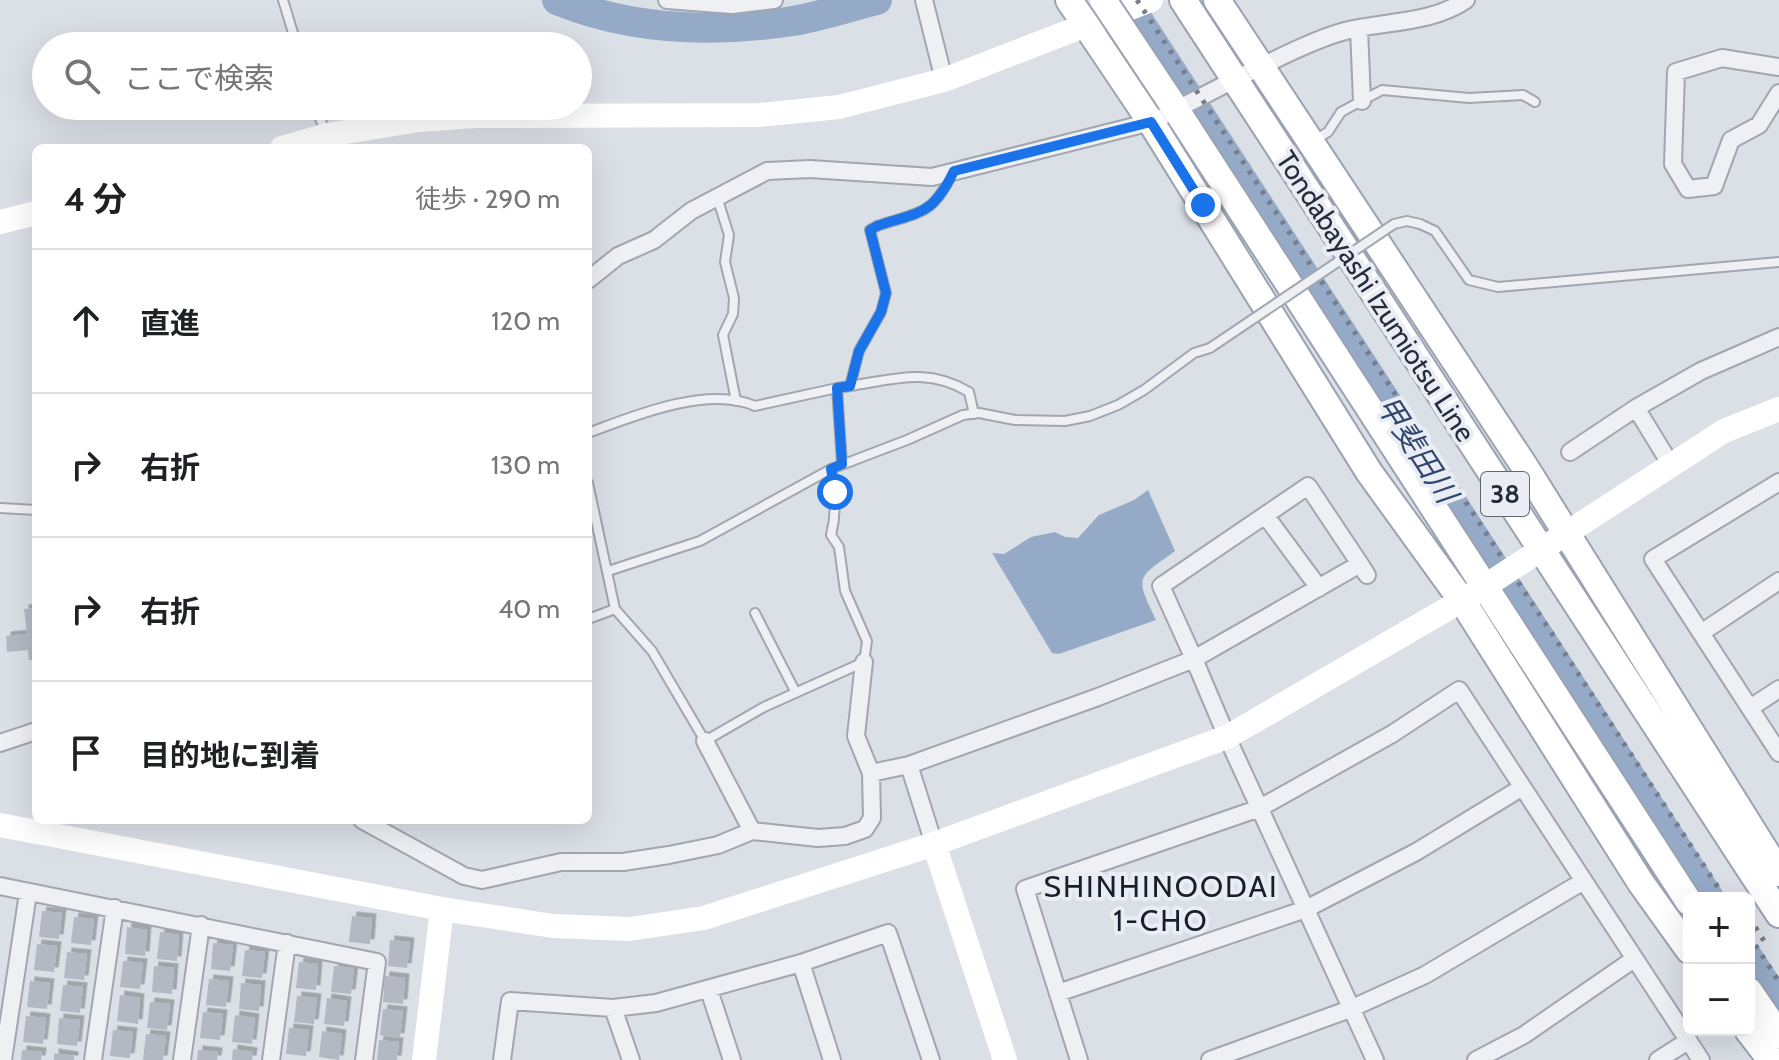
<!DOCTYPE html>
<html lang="ja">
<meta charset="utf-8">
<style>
:root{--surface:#fff;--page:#f6f6f6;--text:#202124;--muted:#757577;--line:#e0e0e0}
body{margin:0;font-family:Cabin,"Noto Sans JP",sans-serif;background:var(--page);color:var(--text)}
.controls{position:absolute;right:24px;bottom:24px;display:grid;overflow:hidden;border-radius:12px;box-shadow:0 8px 32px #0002}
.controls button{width:72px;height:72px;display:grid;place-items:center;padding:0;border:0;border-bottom:2px solid var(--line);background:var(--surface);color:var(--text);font:40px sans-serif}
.stop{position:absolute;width:24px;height:24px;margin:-18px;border:6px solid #1a73e8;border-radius:50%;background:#fff}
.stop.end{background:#1a73e8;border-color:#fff;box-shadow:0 2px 8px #0008}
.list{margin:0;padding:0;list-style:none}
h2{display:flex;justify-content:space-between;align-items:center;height:104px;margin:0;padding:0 32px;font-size:34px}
h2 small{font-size:26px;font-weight:400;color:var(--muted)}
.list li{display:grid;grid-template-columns:52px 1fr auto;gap:24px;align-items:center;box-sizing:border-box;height:144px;padding:0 32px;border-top:2px solid var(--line)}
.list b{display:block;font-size:30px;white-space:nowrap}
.list em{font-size:26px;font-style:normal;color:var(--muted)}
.icon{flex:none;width:44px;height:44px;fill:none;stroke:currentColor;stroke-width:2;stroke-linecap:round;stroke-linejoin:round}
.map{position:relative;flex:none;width:1779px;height:1060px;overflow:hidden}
.search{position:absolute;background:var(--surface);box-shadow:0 8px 32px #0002;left:32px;top:32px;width:560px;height:88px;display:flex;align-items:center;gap:20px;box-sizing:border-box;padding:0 28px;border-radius:44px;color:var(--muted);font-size:30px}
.panel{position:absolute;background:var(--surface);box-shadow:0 8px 32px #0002;left:32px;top:144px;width:560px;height:680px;border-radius:12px}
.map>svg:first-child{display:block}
.water{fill:#95aac7}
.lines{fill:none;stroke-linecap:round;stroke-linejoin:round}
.river{stroke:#95aac7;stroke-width:30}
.building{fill:#b3b8c3;filter:url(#shadow)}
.lane-casing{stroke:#a1a6b0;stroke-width:12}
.street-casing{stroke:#a1a6b0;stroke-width:20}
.primary-casing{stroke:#9ba2b2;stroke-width:30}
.lane{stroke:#eef0f4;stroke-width:8}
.street{stroke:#eef0f4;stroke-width:16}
.secondary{stroke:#fff;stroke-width:24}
.primary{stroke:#fff;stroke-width:26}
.rail{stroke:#757d8f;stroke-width:5;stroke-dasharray:4 8;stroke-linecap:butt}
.lane-bridge-casing{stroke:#a1a6b0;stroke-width:12;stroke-linecap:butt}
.primary-bridge-casing{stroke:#9ba2b2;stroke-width:30;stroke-linecap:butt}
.lane-bridge{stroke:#eef0f4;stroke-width:8}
.secondary-bridge{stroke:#fff;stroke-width:24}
.primary-bridge{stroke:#fff;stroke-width:26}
.route{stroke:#1a73e8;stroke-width:10}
.labels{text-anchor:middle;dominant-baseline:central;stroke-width:8;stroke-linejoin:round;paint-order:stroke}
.shield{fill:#eaeef4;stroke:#606673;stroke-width:2}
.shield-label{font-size:26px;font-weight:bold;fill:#252c3c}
.street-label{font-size:28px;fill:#252c3c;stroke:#eaeef4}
.water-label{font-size:30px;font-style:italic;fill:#304870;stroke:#eaeef4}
.neighbourhood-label{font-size:30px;letter-spacing:2px;fill:#181e2c;stroke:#eaeef4}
</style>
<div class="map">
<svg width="1779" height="1060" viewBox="0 0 1779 1060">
<defs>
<filter id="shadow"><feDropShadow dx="4.5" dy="-4.5" stdDeviation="0" flood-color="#0004"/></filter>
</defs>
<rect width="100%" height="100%" fill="#dbdfe6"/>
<path class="water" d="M1148,490L1175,551C1136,579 1135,576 1156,620L1059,654L1052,653L992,553L1004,554L1031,537L1055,532L1065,537L1078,538L1099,515L1134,500Z"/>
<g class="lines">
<path class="river" d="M557,0C633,31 713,33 793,21C821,16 849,7 877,0
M1125,0L1709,898
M1749,959L1779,1005"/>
</g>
<path class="building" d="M36,608V660H29L28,650L7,652L6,636L27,634L24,609Z
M42,911L62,913L59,939L39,937Z
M352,916L372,918L370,944L349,942Z
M74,917L94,919L91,945L71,943Z
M127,927L147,930L145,956L125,954Z
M160,932L179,935L177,961L157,959Z
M390,940L410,942L407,968L388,966Z
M213,943L233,945L230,971L211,969Z
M37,944L57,946L54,972L34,970Z
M245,950L265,952L262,978L242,976Z
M67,952L87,954L84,980L64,978Z
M123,961L143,963L140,989L120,987Z
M299,962L318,964L316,990L296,988Z
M154,966L174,968L172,994L152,992Z
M334,966L354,968L351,994L331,992Z
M385,976L405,978L403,1004L383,1002Z
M209,979L229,981L226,1007L206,1005Z
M30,981L50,983L47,1009L27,1007Z
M241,983L261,985L259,1011L239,1009Z
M63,985L83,987L80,1013L60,1011Z
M120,995L140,998L138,1024L117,1021Z
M297,996L317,998L314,1024L294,1022Z
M327,998L347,1001L344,1026L324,1024Z
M150,1002L170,1004L167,1030L147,1028Z
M383,1009L403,1011L400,1038L380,1035Z
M203,1012L223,1014L220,1040L200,1038Z
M235,1015L255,1018L252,1044L232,1042Z
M26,1016L46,1018L43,1044L23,1042Z
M59,1018L80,1020L77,1046L57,1044Z
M289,1028L309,1030L306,1056L286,1054Z
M113,1030L133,1032L130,1058L110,1056Z
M322,1031L342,1034L339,1060L319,1057Z
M146,1034L166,1036L163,1060H143Z
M379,1040L399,1042L397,1060H377Z
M233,1049L253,1052L252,1060H232Z
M22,1050L42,1052L41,1060H21Z
M198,1050L218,1052L217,1060H197Z
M54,1053L74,1056V1060H54Z"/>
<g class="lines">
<g class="lane-casing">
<path id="lane" d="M283,0L297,46
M315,106L325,131
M1313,141L1328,132L1341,112L1382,90L1469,98L1523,95L1535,102
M717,197L729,235L725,262L734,298L733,314L723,335L736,401
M1420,224L1435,231L1469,280L1498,287L1779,262
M850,386C895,379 928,367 969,392L974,414
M588,433C633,416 708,385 755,406L837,388
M842,464L837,388L850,386L859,351L881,312L886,293L870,230L877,226C921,211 932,216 953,172
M588,483L615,609L652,651L705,741L764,707L864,662L867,641L845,591L839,547L831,535C837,512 835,491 831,469
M0,508L36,510
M608,571L700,541L831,469L907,440L963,415L979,413L1015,420L1065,421L1090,416L1118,405L1144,390L1194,353L1210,348
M755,613L796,693
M588,619L615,609"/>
</g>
<g class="street-casing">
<path id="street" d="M667,0L732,5L774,0
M924,0L944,80
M1359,29L1362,101
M1779,67L1722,58L1676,72L1673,164L1688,189L1714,186L1731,140L1759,125L1779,93
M1246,74C1274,60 1315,39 1345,31C1384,21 1431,24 1466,0
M1185,105L1224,85
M588,280L618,256L654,240L691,211L767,171L810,169L932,177L1151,122L1163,116
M1636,408L1671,465
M1570,452L1636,408L1701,371L1779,337
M1779,482L1653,559L1779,753
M1265,515L1319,588
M1360,564L1194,659L1161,586L1308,486L1360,564L1367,575
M1701,633L1779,581
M864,662L856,736L871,773
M1750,708L1779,689
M705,741L752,831
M0,743L36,731
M909,765L934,844
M362,820L464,876L482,880L561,862H623L669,855L718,845L752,831L818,838L845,836L865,829L872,818L871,773L909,765L1098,697L1194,659L1227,737L1375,1060
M0,886L377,962L364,1060
M801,963L832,1060
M709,990L732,1060
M1058,993L1306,909L1416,852L1521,788
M613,1008L631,1060
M3,1060L28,893
M93,1060L115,908
M182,1060L201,925
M271,1060L287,943
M502,1060L510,1001L613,1008L656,1003L801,963L888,933L931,1060
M1079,1060L1025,889L1260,808L1392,734L1459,690L1701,1060
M1210,1060L1350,1009L1425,975L1582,882
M1476,1060L1524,1035L1634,959
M1658,1060L1688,1041"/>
</g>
<g class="primary-casing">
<path id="primary" d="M1069,0L1151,122L1369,472L1463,602L1641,883L1689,950
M1183,0L1779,914
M1217,0L1525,467L1779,873
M1171,102L1689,902
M1749,991L1779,1035
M1748,1030L1771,1060"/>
</g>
<use href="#lane" class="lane"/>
<use href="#street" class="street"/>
<path class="secondary" d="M282,148L327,135L419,120L475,116L759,115L839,107L944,80L1151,0
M0,222L36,213
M1559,538L1724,431L1779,409
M0,825L442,909L553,926L629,929L704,918L934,844L1227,737L1473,594
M934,844L1005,1060
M424,1060L442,909"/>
<use href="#primary" class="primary"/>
<path class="rail" d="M1137,0L1725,898
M1749,917L1766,944
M1749,935L1779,982"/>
<g class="lane-bridge-casing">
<path id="lane-bridge" d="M1210,348L1394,224L1407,221L1420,224"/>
</g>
<g class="primary-bridge-casing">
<path id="primary-bridge" d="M1103,0L1171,102"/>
</g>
<use href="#lane-bridge" class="lane-bridge"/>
<path class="secondary-bridge" d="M1473,594L1559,538"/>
<use href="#primary-bridge" class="primary-bridge"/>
</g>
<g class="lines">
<path class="route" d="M835,492L831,469L842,464L837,388L850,386L859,351L881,312L886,293L870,230L877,226C921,211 932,216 954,171L1151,122L1203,205"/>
</g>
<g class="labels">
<rect class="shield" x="1481" y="472" width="48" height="44" rx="6"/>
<g class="shield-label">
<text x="1505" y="494">38</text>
</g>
<g class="street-label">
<text transform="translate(1376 296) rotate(57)">Tondabayashi Izumiotsu Line</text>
</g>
<g class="water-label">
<text transform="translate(1417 449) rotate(57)">甲斐田川</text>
</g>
<g class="neighbourhood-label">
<text x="1161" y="886">SHINHINOODAI<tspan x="1161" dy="34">1-CHO</tspan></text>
</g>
</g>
</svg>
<div class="controls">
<button>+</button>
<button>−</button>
</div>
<div class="stop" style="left:835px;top:492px"></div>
<div class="stop end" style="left:1203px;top:205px"></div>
<div class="search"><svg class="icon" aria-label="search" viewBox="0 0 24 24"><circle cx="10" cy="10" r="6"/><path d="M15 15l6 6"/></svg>ここで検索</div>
<section class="panel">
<h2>4 分<small>徒歩 · 290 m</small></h2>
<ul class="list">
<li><svg class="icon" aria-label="ahead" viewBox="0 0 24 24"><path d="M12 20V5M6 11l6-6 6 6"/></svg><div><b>直進</b></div><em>120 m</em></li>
<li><svg class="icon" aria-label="right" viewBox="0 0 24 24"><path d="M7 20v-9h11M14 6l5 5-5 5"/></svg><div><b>右折</b></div><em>130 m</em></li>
<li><svg class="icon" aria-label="right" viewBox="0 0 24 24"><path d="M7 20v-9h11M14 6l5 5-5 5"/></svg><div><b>右折</b></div><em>40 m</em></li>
<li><svg class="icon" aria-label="arrive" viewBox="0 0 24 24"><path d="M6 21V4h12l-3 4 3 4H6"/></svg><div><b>目的地に到着</b></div></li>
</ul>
</section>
</div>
